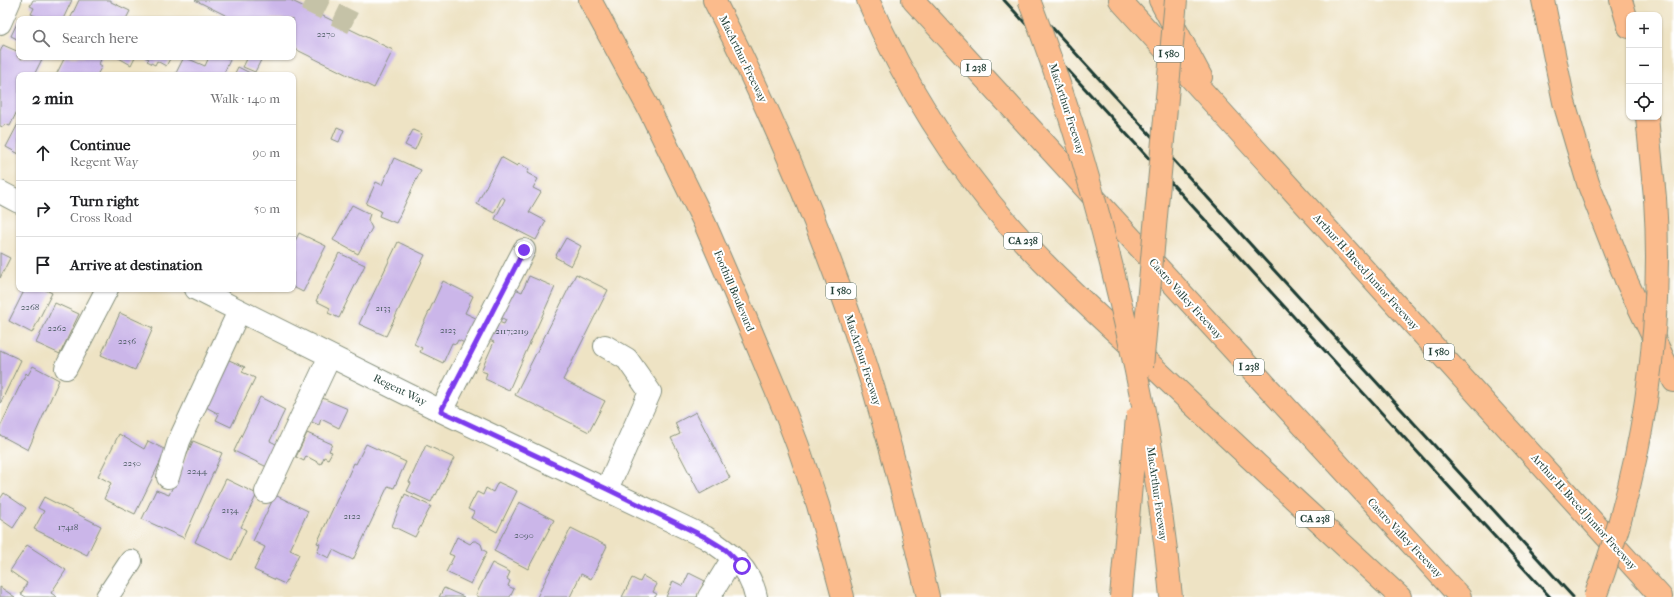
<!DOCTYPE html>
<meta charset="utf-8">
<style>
:root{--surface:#fff;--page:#f6f6f6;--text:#202124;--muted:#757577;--line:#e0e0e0}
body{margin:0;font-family:"IM FELL French Canon",serif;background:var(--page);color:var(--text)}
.controls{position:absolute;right:12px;top:12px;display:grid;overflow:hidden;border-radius:8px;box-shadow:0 1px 3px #0004}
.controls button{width:36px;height:36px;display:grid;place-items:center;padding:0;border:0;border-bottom:1px solid var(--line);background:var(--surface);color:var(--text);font:20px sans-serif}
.stop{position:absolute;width:12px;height:12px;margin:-9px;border:3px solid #7c3aed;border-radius:50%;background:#fff}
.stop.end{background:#7c3aed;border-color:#fff;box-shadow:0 1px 4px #0008}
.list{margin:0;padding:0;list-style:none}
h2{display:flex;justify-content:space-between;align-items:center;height:52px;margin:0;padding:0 16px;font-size:17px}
h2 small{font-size:13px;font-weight:400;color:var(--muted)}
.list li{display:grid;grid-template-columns:26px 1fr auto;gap:12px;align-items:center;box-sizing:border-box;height:56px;padding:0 16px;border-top:1px solid var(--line)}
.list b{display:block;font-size:15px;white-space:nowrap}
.list p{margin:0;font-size:13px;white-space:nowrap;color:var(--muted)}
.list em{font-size:13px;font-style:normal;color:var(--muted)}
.icon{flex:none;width:22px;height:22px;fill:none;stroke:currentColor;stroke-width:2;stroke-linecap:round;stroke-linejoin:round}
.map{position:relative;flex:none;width:1674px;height:597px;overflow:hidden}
.search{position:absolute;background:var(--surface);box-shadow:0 1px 3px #0004;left:16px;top:16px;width:280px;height:44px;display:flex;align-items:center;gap:10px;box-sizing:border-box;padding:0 14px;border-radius:8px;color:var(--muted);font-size:15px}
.panel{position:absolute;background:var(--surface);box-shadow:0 1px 3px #0004;left:16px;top:72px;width:280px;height:220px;border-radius:8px}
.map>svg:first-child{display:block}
.building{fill:#cbb6e9}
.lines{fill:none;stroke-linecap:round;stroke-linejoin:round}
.minor-tunnel{stroke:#c5c2a7;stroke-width:22;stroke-dasharray:22 11;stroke-linecap:butt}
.minor-casing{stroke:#86907c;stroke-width:24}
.major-casing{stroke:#86907c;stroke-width:24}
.highway-casing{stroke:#86907c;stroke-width:24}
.minor{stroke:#fff;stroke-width:22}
.major{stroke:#fbbb8c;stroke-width:22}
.highway{stroke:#fbbb8c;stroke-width:22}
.rail{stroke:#1f3d34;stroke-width:3}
.highway-bridge-casing{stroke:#86907c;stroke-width:24;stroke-linecap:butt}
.highway-bridge{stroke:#fbbb8c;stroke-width:22}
.route{stroke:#7c3aed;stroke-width:5}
.labels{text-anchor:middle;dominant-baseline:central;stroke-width:4;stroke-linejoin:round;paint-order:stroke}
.number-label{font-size:9px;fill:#4a5b61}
.shield{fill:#fff;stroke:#627771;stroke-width:1}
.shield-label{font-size:10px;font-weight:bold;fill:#1f3d34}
.street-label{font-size:11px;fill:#1f3d34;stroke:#fff}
</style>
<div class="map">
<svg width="1674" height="597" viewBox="0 0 1674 597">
<rect width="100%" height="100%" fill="#fff"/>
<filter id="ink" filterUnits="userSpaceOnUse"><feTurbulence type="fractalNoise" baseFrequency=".025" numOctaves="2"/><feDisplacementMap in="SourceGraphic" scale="8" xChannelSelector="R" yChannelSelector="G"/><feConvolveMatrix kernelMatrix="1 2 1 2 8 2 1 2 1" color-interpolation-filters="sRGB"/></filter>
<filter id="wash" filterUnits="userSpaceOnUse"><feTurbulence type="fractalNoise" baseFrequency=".012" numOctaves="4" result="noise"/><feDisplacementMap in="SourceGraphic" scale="16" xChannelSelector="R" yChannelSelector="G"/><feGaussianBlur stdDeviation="0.9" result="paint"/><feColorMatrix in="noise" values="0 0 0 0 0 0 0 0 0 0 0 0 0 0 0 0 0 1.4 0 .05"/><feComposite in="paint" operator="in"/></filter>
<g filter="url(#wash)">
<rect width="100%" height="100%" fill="#eee3c4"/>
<g id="blocks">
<path class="building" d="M33,0H72L63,19H42L31,14L34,8L30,6Z
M79,0H111V2L130,11L126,19H70Z
M195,0H290L393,50L374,88L293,48V19H233Z
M19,19V44L17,43L19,40L11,36Z
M3,45L19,52L17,56L22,59L23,57H43L34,75H19V107L10,126L5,124L3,127L0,126V52Z
M65,57H102L99,64L102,66L97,75H56Z
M117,57H135L131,65Z
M145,57H171L166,66L157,61L155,65L147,61L149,59Z
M184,57L205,66L209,57H224L230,60L223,75H175Z
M248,57H255L261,60L255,72L243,67Z
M238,67L254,75H234Z
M19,122V154L6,147Z
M337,127L344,130L339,142L332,139Z
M413,130L422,134L415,150L405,145Z
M501,157L517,166L519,164L529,169L527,173L538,179L533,188L541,192L529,212L546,221L536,240L495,219L505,199L502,197L494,213L477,204Z
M394,158L421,170L396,223L379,216L381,211L366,204L376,182L382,185Z
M352,205L370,214L368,220L372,228L358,254L333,240Z
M299,233L326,246L303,292L293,287V245Z
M566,238L581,246L571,266L555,257Z
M398,242L425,255L386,336L359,324Z
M0,253L10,258L0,278Z
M339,253L365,265L339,318L328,313L330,308L316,301Z
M576,274L608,290L563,380L605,401L589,432L515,395Z
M529,276L555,287L509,390L485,379L487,373L481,371L494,342L485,338L493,320L504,324L506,320L500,317L513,288L522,292Z
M443,281L473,296L465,313L480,320L469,345L458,340L456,344L452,343L443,363L420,352L422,348L414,344Z
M25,289H44L52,293L32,333L9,321Z
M55,303L79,314L60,354L36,343Z
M120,313L153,328L135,370L101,355Z
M0,350L21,360L0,404Z
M229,360L245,367L242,372L255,378L231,427L216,420L219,414L206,407Z
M33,366L59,380L28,450L0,435V427L26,373L28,375Z
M260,397L285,410L270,441L280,446L269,468L234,451Z
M320,397L348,409L339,428L321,419L319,425L309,421Z
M696,412L730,478L700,494L671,438L680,434L675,423Z
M307,433L332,444L329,451L332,452L328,459L324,457L321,464L306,456L304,461L296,457Z
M119,434L144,449L148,441L166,450L135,514L104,499L111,483L98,476Z
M193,441L222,453L184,538L142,519L156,490L169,495Z
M366,444L406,462L394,488L388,486L353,560L333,550L329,558L317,552L320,544L317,543L354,463L356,464Z
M426,445L454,458L436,495L435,494L431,502L407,491L411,483L409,482Z
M226,479L257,494L241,527L246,530L232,560L195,542Z
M498,482L517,491L497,532L471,518L474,512L468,509L477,492L483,495L486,488L493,492Z
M4,493L26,508L13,528L0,519V499Z
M405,494L431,506L415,537L392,526Z
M275,495L308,511L290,550L299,554L285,584L254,570L265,547L253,541Z
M44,497L101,526L87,555L34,529L44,511L38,508Z
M519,502L554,520L528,569L494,551Z
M571,528L607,546L591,579L581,574L570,597H537Z
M457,537L470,544L473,541H476L481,544L483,550L487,552L471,584L446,572L454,556L449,554Z
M27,545L66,570L51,593L57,597H26L21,594L27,583L10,571Z
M492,563L510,572L507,579L510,581L508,586L514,589L510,597H479L476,595Z
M689,573L705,581L697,597H666L673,581L683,586Z
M643,576L657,584L653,592L657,594L655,597H622L632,578L640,582Z
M0,587L15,597H0Z
M444,588L464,597H439Z"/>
</g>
</g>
<g filter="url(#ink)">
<use href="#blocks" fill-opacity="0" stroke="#86907c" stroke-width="1"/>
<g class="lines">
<path class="minor-tunnel" d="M306,0L353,23"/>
<g class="minor-casing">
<path id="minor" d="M0,23L10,0
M0,192L19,202
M196,289L441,411L705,537C729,552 750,568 756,597
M605,346L627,359L650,392L607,489
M66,368L107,289
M441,411L524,250
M168,477L179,441L239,311
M266,492L330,356
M107,597L131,561
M709,597L733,558"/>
</g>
<g class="major-casing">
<path id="major" d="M590,0L649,109L705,224L747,321L785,412L798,446L818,505L843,597"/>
</g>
<g class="highway-casing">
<path id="highway" d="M714,0C778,125 833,256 874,390C894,458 912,527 928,597
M868,0C904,83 952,160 1012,229C1060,283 1116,331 1168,381C1245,454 1322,525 1400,597
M913,0L1460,597
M1120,0L1661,597
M1160,0L1201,77
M1543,0L1564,102L1588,183L1626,280L1674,381
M1621,0L1629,27
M1647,117L1655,198"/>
</g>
<use href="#minor" class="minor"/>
<use href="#major" class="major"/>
<use href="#highway" class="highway"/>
<path class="rail" d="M1004,0L1550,597
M1027,0L1573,597"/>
<g class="highway-bridge-casing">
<path id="highway-bridge" d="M1029,0C1064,91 1092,185 1115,280C1141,384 1161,490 1171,597
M1142,367L1176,0
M1121,597L1137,417
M1595,597C1642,471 1664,332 1655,198"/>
</g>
<use href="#highway-bridge" class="highway-bridge"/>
</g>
</g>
<g class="lines" filter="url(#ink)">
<path class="route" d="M524,250L441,411L607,489L705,537L726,550L742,566"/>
</g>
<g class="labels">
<g class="number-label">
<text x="326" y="34">2270</text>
<text x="30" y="307">2268</text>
<text x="383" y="308">2133</text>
<text x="57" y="328">2262</text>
<text x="448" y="330">2123</text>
<text x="512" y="331">2117;2119</text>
<text x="127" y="341">2256</text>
<text x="132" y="463">2250</text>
<text x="197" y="471">2244</text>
<text x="230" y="510">2134</text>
<text x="352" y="516">2122</text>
<text x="68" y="527">17418</text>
<text x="524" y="535">2090</text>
</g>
<g class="shield">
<rect x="1154" y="46" width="30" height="16" rx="3"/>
<rect x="961" y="60" width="30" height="16" rx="3"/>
<rect x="1004" y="233" width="38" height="16" rx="3"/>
<rect x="826" y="283" width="30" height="16" rx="3"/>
<rect x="1424" y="344" width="30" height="16" rx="3"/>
<rect x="1234" y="359" width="30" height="16" rx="3"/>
<rect x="1296" y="511" width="38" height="16" rx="3"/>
</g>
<g class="shield-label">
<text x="1169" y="54">I 580</text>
<text x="976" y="68">I 238</text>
<text x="1023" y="241">CA 238</text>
<text x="841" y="291">I 580</text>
<text x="1439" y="352">I 580</text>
<text x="1249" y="367">I 238</text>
<text x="1315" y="519">CA 238</text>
</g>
<g class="street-label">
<text transform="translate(743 59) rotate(64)">MacArthur Freeway</text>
<text transform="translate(1067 109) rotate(72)">MacArthur Freeway</text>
<text transform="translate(1366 272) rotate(48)">Arthur H. Breed Junior Freeway</text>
<text transform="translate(734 291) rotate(67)">Foothill Boulevard</text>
<text transform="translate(1186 299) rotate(48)">Castro Valley Freeway</text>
<text transform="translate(863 360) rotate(72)">MacArthur Freeway</text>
<text transform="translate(400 390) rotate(26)">Regent Way</text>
<text transform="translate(1157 494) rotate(82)">MacArthur Freeway</text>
<text transform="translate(1584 512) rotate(48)">Arthur H. Breed Junior Freeway</text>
<text transform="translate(1405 538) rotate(47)">Castro Valley Freeway</text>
</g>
</g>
</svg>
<div class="controls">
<button>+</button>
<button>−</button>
<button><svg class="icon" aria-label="locate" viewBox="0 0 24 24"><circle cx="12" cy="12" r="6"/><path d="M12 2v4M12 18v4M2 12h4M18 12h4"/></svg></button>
</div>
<div class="stop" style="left:742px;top:566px"></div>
<div class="stop end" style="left:524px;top:250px"></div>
<div class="search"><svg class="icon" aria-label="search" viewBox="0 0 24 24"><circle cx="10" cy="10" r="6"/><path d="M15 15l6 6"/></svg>Search here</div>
<section class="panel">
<h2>2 min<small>Walk · 140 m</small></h2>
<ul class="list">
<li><svg class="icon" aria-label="ahead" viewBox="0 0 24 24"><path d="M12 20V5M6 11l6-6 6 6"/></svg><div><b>Continue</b><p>Regent Way</p></div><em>90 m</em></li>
<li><svg class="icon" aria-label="right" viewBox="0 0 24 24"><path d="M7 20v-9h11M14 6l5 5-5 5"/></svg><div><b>Turn right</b><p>Cross Road</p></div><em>50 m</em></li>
<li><svg class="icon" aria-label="arrive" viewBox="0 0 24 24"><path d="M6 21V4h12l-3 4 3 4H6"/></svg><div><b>Arrive at destination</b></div></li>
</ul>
</section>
</div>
